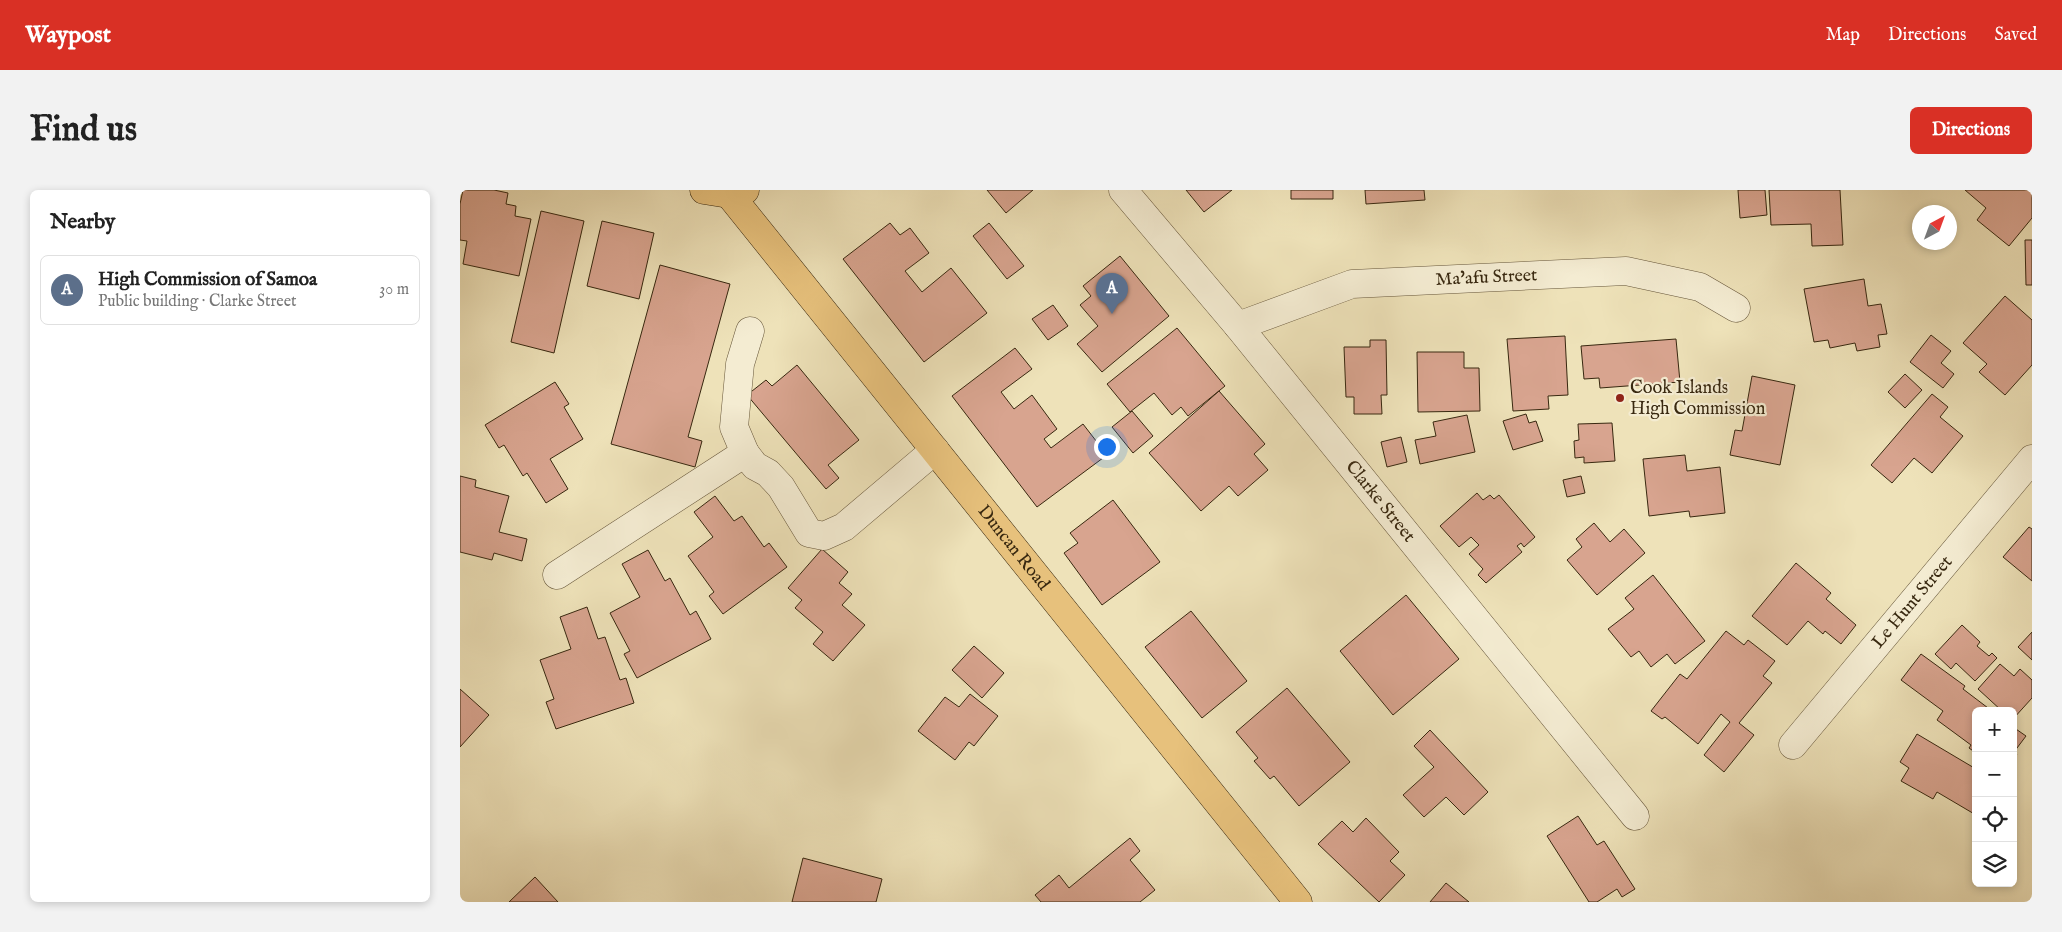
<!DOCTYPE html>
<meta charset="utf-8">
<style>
:root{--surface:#fff;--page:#f2f2f2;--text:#222;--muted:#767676;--line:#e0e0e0;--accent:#d93025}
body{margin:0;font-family:"IM FELL English",serif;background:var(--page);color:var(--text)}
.controls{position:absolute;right:15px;bottom:15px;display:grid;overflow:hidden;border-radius:8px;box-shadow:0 2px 8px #0003}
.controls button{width:45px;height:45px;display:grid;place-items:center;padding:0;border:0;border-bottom:1px solid var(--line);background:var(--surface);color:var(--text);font:25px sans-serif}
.compass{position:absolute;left:1452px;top:15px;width:45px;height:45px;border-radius:50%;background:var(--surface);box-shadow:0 2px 8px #0003;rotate:41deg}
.you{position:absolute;left:646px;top:256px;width:18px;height:18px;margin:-12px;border:4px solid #fff;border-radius:50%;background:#1a73e8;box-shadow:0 0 0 8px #1a73e833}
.badge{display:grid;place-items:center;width:32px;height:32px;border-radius:50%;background:var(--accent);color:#fff;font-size:16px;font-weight:700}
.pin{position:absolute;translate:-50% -41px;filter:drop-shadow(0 1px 2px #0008)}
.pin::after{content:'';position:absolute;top:26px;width:18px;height:15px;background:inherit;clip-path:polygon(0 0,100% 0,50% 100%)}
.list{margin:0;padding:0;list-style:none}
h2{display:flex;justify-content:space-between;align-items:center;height:65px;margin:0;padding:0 20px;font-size:21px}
h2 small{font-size:16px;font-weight:400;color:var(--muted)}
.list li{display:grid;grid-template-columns:32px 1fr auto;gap:15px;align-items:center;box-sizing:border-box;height:70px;margin:0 10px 10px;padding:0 10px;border:1px solid var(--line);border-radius:8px}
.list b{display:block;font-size:19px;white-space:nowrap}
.list p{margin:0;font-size:16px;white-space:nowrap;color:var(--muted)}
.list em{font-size:16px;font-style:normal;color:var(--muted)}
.icon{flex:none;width:28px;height:28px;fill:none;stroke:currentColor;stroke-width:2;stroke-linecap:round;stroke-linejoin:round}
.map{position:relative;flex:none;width:1572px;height:712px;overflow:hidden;border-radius:8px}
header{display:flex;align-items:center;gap:30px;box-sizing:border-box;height:70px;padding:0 25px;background:var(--accent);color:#fff}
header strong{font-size:24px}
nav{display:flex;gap:28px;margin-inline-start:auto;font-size:18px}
.intro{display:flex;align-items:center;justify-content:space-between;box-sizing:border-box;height:120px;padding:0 30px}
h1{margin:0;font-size:35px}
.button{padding:12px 22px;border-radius:8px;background:var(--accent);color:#fff;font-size:18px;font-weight:700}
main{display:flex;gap:30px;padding:0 30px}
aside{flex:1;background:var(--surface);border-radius:8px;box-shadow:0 2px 8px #0003}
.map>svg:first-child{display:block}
.building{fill:#d8a48f;stroke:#382810}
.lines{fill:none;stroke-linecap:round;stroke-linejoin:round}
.minor-casing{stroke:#66563a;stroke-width:29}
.major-casing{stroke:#382810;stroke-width:29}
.minor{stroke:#f4ecd2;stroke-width:28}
.major{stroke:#e7c17c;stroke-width:28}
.poi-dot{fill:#8f2418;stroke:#f4ecd2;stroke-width:2}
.labels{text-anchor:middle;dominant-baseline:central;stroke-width:4.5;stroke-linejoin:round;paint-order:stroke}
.street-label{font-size:18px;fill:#382810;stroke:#f4ecd2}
.poi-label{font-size:18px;fill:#382810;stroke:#f4ecd2;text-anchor:start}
</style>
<header>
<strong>Waypost</strong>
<nav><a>Map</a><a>Directions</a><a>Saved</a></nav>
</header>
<div class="intro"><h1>Find us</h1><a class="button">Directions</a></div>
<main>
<aside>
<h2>Nearby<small></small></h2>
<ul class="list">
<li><span class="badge" style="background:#5c6f8a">A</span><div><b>High Commission of Samoa</b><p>Public building · Clarke Street</p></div><em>30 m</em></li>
</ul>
</aside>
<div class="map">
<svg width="1572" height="712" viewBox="0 0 1572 712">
<rect width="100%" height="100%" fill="#eee2b9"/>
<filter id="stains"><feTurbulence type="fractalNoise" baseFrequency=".004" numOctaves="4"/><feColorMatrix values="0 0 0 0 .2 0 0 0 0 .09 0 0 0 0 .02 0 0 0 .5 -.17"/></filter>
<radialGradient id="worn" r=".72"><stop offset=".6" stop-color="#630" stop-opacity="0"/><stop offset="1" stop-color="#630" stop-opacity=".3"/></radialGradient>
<path class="building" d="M3,0H34L48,3L46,14L56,16L55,26L71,29L59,86L3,74L7,51L0,50V14Z
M527,0H573L546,23Z
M726,0H772L744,22Z
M831,0H873V9H831Z
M905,0H964L965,10L906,14Z
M1278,0H1305L1307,25L1280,28Z
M1309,0H1380L1383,55L1352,56L1351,34L1311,35Z
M1505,0H1572V28L1549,56L1517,30L1526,18Z
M81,21L124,31L94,163L51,152Z
M142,31L194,43L179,109L127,96Z
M430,33L440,45L450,38L469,63L445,81L462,102L491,78L527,123L464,172L383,69Z
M529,33L564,76L547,89L513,46Z
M1565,50H1572V95H1566Z
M660,66L709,126L642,182L617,154L638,136L620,115L631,106L623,96Z
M200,75L270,94L228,247L242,251L235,277L151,254Z
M1404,89L1408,116L1421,114L1427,144L1418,145L1420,157L1397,161L1395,153L1370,158L1368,150L1354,152L1344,99Z
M1545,106L1572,130V175L1545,205L1519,182L1527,174L1503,153Z
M593,115L608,136L588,150L572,129Z
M717,138L765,196L728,226L721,217L712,225L694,203L670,222L647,194Z
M1471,145L1491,161L1481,173L1494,184L1483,198L1450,172Z
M1105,146L1108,205L1088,206L1089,219L1053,221L1047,149Z
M1216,149L1220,192L1140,198L1139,188L1124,189L1121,156Z
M910,150H926L927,205H921L922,224H894V207H886L884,157H910Z
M555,158L572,179L541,202L554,219L572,205L597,239L584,249L591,258L623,234L647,265L577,317L492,206Z
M957,162H1004V178H1019L1020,221L958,222Z
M337,175L399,250L368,275L379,288L366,299L287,205L306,190L312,196Z
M1445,184L1462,200L1445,218L1428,202Z
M1292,186L1335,195L1320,275L1270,265L1275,240L1282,241Z
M95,192L109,214L104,217L123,249L90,269L108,299L86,313L67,283L63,286L44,255L39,258L25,235Z
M759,201L805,254L794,264L808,280L778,306L769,296L741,321L689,263Z
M1472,204L1488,217L1480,227L1503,246L1472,283L1454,268L1432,293L1411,275Z
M672,221L693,246L673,263L652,237Z
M1066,224L1069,233L1076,231L1083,251L1053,260L1043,231Z
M1007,225L1015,262L960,274L955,250L976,246L973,232Z
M1152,233L1155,271L1124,273V267L1115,268L1114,251L1119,250L1118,234Z
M941,247L947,272L927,277L921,252Z
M1225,265L1227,281L1260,277L1265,323L1230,327L1229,321L1189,326L1183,269Z
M0,286L16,290L15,297L49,306L39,342L67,349L62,371L34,363L32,370L0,362Z
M1121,286L1125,303L1107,307L1103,290Z
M1017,303L1023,310L1030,305L1034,309L1039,305L1075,347L1064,357L1061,353L1057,356L1062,362L1026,393L1018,385L1023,379L1009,364L1019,355L1011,347L999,357L980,336Z
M255,306L274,331L282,326L304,357L309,353L327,377L263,424L249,406L254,402L228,366L253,347L234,322Z
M653,310L700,372L642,415L604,363L618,353L610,343Z
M1134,333L1150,352L1164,339L1185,363L1137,405L1107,370L1122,357L1116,349Z
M1569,337L1572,339V391L1543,367Z
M362,359L388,382L379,393L392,404L382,415L405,435L373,471L353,454L363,442L335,418L342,410L328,398Z
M188,360L205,391L210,388L230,425L236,421L251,449L177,488L164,464L170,461L150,423L180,407L162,374Z
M1336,373L1371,403L1366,409L1396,435L1381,454L1365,441L1363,444L1348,431L1327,455L1292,426Z
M1193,385L1245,451L1215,474L1207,464L1191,477L1179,461L1171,467L1148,439L1174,419L1165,408Z
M946,405L999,469L933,525L880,461Z
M127,417L138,449L145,447L160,490L166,488L174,513L96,539L86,512L94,509L80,470L111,459L100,427Z
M731,421L787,491L742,528L685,457Z
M1502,435L1520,452L1517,456L1529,466L1532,463L1537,468L1515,491L1496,473L1491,479L1475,464Z
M1266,441L1284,455L1288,450L1315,471L1303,486L1312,493L1279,533L1294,545L1264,582L1244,565L1270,532L1261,524L1238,554L1205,527L1202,529L1191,521L1220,484L1227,489Z
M1572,442V470L1558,457Z
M514,456L544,483L522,508L492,480Z
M1461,464L1505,496L1503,499L1532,521H1516V563L1509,558L1511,555L1477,530L1483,521L1441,490Z
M1540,474L1554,486L1560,479L1572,490V508L1553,529V521H1542L1518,499Z
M827,498L890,572L839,616L814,586L810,589L794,571L798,568L776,542Z
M0,499L29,525L0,557Z
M510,504L538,526L514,556L509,552L495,570L458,541L485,507L499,517Z
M1553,537L1566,546L1554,562L1557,564L1553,569Z
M970,540L1028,602L1004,625L986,607L964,627L943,605L974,577L954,556Z
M1457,544L1516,579V625L1477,602L1473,609L1441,591L1449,578L1440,572Z
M1118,626L1137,655L1144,651L1175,699L1162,707L1157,699L1137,712H1129L1087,646Z
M906,628L939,662L930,671L945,685L919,712L858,654L882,631L893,642Z
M670,648L680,661L670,670L695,700L680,712H581L575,705L599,685L609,698Z
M343,668L422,689L416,712H332Z
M75,687L98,712H49Z
M986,693L1009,712H970Z"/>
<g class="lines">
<g class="minor-casing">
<g id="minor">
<path id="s1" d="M663,0L778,136L1175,626"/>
<path id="s2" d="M778,136L892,94L1166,81L1240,97L1276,118"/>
<path d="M285,263L295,276L308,283L321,297L349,343L364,346L384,337L475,260"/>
<path d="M97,385L285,263L274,237L280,174L290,141"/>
<path id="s3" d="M1333,555L1572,269"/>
</g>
</g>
<g class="major-casing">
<g id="major">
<path d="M244,0L269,4L285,0"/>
<path id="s4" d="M269,4L838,712"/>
</g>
</g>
<use href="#minor" class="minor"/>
<use href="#major" class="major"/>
</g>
<circle class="poi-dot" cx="1160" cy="208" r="5"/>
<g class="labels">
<g class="street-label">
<text stroke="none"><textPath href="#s2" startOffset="256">Ma'afu Street</textPath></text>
<text stroke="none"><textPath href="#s1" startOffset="404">Clarke Street</textPath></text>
<text stroke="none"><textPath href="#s4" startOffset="454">Duncan Road</textPath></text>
<text stroke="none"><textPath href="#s3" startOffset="186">Le Hunt Street</textPath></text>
</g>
<g class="poi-label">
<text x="1170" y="198">Cook Islands<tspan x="1170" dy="21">High Commission</tspan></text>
</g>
</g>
<rect width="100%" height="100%" filter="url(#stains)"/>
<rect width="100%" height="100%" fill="url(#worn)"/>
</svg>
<div class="controls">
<button>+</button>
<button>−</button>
<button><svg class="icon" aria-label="locate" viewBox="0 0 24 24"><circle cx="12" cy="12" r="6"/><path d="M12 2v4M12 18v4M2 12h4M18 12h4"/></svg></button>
<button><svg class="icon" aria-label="layers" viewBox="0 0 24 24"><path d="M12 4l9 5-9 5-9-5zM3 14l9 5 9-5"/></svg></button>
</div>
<svg class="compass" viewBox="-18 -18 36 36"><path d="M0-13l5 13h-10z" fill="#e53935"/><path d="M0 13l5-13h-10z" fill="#767676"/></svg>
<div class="you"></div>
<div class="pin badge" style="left:652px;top:124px;background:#5c6f8a">A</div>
</div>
</main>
